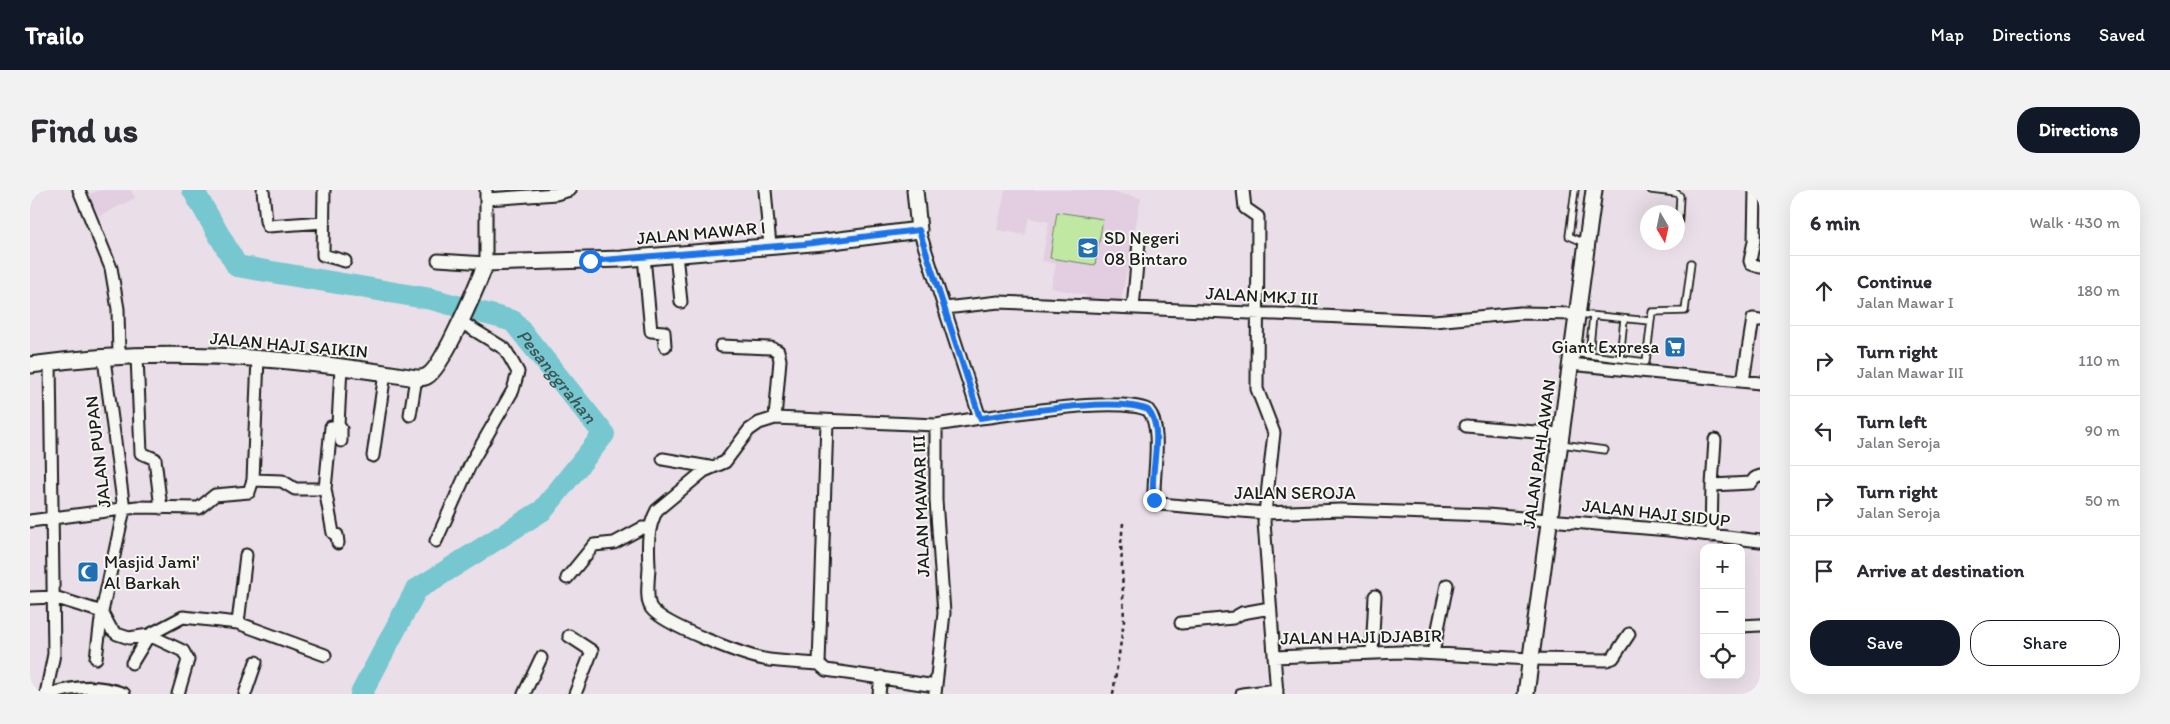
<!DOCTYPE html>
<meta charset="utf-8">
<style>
:root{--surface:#fff;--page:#f2f2f3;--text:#2b2b33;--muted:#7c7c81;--line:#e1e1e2;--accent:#111827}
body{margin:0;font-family:Itim,sans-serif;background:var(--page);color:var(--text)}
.controls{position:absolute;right:15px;bottom:15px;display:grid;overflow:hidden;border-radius:10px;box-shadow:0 5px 20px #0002}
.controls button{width:45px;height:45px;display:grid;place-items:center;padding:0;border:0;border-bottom:1px solid var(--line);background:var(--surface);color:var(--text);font:25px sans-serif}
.compass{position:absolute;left:1610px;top:15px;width:45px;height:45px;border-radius:50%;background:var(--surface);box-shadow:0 5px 20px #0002;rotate:171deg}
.stop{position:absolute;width:15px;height:15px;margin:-11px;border:4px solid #1a73e8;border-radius:50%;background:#fff}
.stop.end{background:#1a73e8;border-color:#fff;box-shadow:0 1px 5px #0008}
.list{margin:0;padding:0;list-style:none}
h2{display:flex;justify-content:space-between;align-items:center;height:65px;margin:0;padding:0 20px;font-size:21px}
h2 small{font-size:16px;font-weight:400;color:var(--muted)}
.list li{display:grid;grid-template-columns:32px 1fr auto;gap:15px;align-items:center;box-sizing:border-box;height:70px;padding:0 20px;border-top:1px solid var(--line)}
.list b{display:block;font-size:19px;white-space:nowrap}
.list p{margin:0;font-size:16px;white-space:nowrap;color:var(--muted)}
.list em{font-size:16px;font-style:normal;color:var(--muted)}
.actions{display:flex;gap:10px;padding:15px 20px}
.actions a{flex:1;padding:11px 0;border:1px solid var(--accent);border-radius:20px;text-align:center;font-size:18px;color:var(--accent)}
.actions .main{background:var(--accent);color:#fff}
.icon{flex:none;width:28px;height:28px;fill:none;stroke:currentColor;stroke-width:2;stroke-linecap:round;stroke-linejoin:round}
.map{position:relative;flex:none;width:1730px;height:504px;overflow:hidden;border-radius:20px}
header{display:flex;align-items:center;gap:30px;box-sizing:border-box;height:70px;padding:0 25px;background:var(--accent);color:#fff}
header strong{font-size:24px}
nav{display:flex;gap:28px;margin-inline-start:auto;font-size:18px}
.intro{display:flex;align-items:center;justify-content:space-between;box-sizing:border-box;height:120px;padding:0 30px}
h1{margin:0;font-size:35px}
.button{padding:12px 22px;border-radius:20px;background:var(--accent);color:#fff;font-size:18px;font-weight:700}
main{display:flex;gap:30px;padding:0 30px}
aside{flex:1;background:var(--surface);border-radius:20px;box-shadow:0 5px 20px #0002}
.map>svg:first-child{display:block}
.built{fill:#e2cee0}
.green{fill:#c0e8a3;stroke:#6e8260}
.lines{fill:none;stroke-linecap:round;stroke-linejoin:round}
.river{stroke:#76c7cf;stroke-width:22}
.lane-casing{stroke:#1c1c1c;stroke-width:9}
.street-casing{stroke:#1c1c1c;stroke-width:15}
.secondary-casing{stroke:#1c1c1c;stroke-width:19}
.path{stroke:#1c1c1c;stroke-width:2.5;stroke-dasharray:4 4;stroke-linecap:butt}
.lane{stroke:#f6f6f2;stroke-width:5.5}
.street{stroke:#f6f6f2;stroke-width:11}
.secondary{stroke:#f6f6f2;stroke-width:15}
.route{stroke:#1a73e8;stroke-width:6}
.labels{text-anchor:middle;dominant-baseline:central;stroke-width:4;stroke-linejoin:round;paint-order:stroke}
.street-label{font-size:18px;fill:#1c1c1c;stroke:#f6f6f2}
.poi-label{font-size:18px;fill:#1c1c1c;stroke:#f6f6f2;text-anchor:start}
.water-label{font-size:19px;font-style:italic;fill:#3c585b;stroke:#f6f6f2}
</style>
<header>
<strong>Trailo</strong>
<nav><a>Map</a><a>Directions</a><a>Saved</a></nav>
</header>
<div class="intro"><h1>Find us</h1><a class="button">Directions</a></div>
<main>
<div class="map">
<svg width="1730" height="504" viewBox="0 0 1730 504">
<rect width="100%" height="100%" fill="#eadfe8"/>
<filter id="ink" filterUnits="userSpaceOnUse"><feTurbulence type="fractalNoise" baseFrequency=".02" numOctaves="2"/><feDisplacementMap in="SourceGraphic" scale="10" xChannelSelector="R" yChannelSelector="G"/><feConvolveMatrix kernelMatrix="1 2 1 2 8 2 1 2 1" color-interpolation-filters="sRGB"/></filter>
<g filter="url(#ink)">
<path class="built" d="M70,0H101L105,8L70,26L58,5Z
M975,0H1072L1111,8L1090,116L1055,109L1056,105L1021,98L1026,74L1012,71L1019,32L999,28L995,45L967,40Z"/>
<path class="green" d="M1027,22L1073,29L1065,75L1020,68Z"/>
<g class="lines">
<path class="river" id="s1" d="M163,0L207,76L401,109L483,131L574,244L513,320L386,400L331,504"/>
<g class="lane-casing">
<path id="lane" d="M1545,0L1539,46L1555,53
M1621,0L1646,3L1650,6L1648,44
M1548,124L1620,131
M1543,163L1616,172L1622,122L1655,121L1661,73
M1559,165L1563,126
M1590,168L1594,129
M1531,254L1575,260"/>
</g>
<g class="street-casing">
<path id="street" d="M49,0L81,78L88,119L89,167
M233,0L236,31L238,36L294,32
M294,0L293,65L315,71
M735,0L740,56
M1213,0L1215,18L1228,27L1227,199L1244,243L1234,332L1247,504
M1725,0L1724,51L1720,71L1721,74L1730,77
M457,9L526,4L540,0
M889,40L950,228L906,235V310L914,423L905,504
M646,64L651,112
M614,67L621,141L634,142L635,156
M408,70L456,73V0
M915,118L969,112L1404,131L1490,123L1547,124
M1103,118L1109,52
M691,156L741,158L748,161L750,170L745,228
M107,166L111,263L125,269L131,318
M1540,174L1730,193
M311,177L308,235L311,239V251
M1713,191L1723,129L1730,130
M380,225L386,188
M950,228C988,224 1086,206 1118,220C1133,237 1123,284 1124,307L1130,314L1235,323L1311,320L1457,325L1639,340L1730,351
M797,232L789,474L796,480L906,496
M1436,236L1530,244
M343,266L355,183
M633,269L679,277
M223,290L252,291L265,299H295L303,343L307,345L308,353
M1682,295L1685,250
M295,299L301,237L309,236
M0,331L107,317L169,318L185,305L219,302L223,290L228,168
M1681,346L1682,295L1721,293L1725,288L1730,286
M406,351L441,273L483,200L488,182L475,159L431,132
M537,388L564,355L584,353L612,338H620
M0,408L24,407L72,422L81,439L87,444L99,448L119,445L153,461L158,470L148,504
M208,433L216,365
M1151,433L1203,428L1212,423L1240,418
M1711,436L1730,435
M539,446L562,461L545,504
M1342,463L1345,406
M1403,463L1417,395
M1244,467L1371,462L1500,469L1577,470L1583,468L1599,444
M66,468L72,422L94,319L74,169
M102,473L119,445L153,427L208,433L295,465
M789,474C772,473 756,472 739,470C717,467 633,435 621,418C615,408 619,388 619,376C618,357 617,338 627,320L674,281L695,272L719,240L729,233L745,228L906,235
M16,504L24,464L20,172
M22,504C47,495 70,495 94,504
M215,504L226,472
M494,504L511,468
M849,504L851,487
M1212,504L1247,500"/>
</g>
<g class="secondary-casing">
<path id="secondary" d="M0,175C128,156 259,166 386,188C389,188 394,188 397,186C413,178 448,93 456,73L592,69L794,52L889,40L885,0
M1496,504L1564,0"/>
</g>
<path class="path" d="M1083,504L1094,431L1091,353L1093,333"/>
<use href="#lane" class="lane"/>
<use href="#street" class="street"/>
<use href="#secondary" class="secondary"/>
</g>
</g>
<g class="lines" filter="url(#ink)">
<path class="route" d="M560,71L774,54L889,40L950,228C989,223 1085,206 1118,220C1136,240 1118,284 1124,310"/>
</g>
<defs>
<g id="school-square" transform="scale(1.125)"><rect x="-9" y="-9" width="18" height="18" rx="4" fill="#1f6fb2" stroke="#f6f6f2"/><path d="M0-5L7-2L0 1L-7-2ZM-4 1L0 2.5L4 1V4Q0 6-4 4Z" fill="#fff"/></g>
<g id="supermarket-square" transform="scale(1.125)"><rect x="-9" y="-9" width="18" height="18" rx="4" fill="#1f6fb2" stroke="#f6f6f2"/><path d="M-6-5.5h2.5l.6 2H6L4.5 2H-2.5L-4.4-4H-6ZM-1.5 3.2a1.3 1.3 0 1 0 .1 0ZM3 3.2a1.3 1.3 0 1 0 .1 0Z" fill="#fff"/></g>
<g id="mosque-square" transform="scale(1.125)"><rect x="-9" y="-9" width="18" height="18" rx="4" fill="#1f6fb2" stroke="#f6f6f2"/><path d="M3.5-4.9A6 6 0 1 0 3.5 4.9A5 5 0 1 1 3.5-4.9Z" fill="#fff"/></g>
</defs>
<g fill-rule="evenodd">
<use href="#school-square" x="1058" y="58"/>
<use href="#supermarket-square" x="1645" y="157"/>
<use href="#mosque-square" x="58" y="382"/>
</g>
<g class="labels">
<g class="street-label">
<text transform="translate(671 43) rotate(-5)">JALAN MAWAR I</text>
<text transform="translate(1232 106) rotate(3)">JALAN MKJ III</text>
<text transform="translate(259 155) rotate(5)">JALAN HAJI SAIKIN</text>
<text transform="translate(68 262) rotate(-97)">JALAN PUPAN</text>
<text transform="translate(1509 264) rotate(-82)">JALAN PAHLAWAN</text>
<text x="1265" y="303">JALAN SEROJA</text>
<text transform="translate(891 316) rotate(-92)">JALAN MAWAR III</text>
<text transform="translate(1626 323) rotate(6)">JALAN HAJI SIDUP</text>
<text transform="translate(1331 447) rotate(-1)">JALAN HAJI DJABIR</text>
</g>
<g class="poi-label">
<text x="1074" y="48">SD Negeri<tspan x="1074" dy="21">08 Bintaro</tspan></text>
<text x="1629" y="157" text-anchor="end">Giant Expresa</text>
<text x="74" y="372">Masjid Jami'<tspan x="74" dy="21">Al Barkah</tspan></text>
</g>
<g class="water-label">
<text stroke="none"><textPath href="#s1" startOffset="440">Pesanggrahan</textPath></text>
</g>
</g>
</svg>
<div class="controls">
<button>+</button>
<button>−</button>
<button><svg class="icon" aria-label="locate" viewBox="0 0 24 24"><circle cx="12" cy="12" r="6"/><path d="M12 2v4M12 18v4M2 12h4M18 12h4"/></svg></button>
</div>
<svg class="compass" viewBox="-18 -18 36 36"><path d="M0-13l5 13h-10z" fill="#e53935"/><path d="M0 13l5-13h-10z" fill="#7c7c81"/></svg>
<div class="stop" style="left:560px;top:71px"></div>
<div class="stop end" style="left:1124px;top:310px"></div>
</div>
<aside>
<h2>6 min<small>Walk · 430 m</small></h2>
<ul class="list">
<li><svg class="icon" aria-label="ahead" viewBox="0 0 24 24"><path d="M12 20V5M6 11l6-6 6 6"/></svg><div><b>Continue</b><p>Jalan Mawar I</p></div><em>180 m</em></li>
<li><svg class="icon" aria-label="right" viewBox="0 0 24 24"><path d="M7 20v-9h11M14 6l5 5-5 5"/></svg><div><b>Turn right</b><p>Jalan Mawar III</p></div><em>110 m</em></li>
<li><svg class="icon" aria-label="left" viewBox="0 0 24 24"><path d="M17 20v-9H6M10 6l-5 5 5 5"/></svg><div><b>Turn left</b><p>Jalan Seroja</p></div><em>90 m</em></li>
<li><svg class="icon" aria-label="right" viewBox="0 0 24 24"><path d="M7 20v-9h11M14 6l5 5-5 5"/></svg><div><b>Turn right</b><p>Jalan Seroja</p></div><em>50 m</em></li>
<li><svg class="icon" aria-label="arrive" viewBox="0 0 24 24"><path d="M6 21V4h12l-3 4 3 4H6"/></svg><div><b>Arrive at destination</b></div></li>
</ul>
<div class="actions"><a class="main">Save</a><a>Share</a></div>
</aside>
</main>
